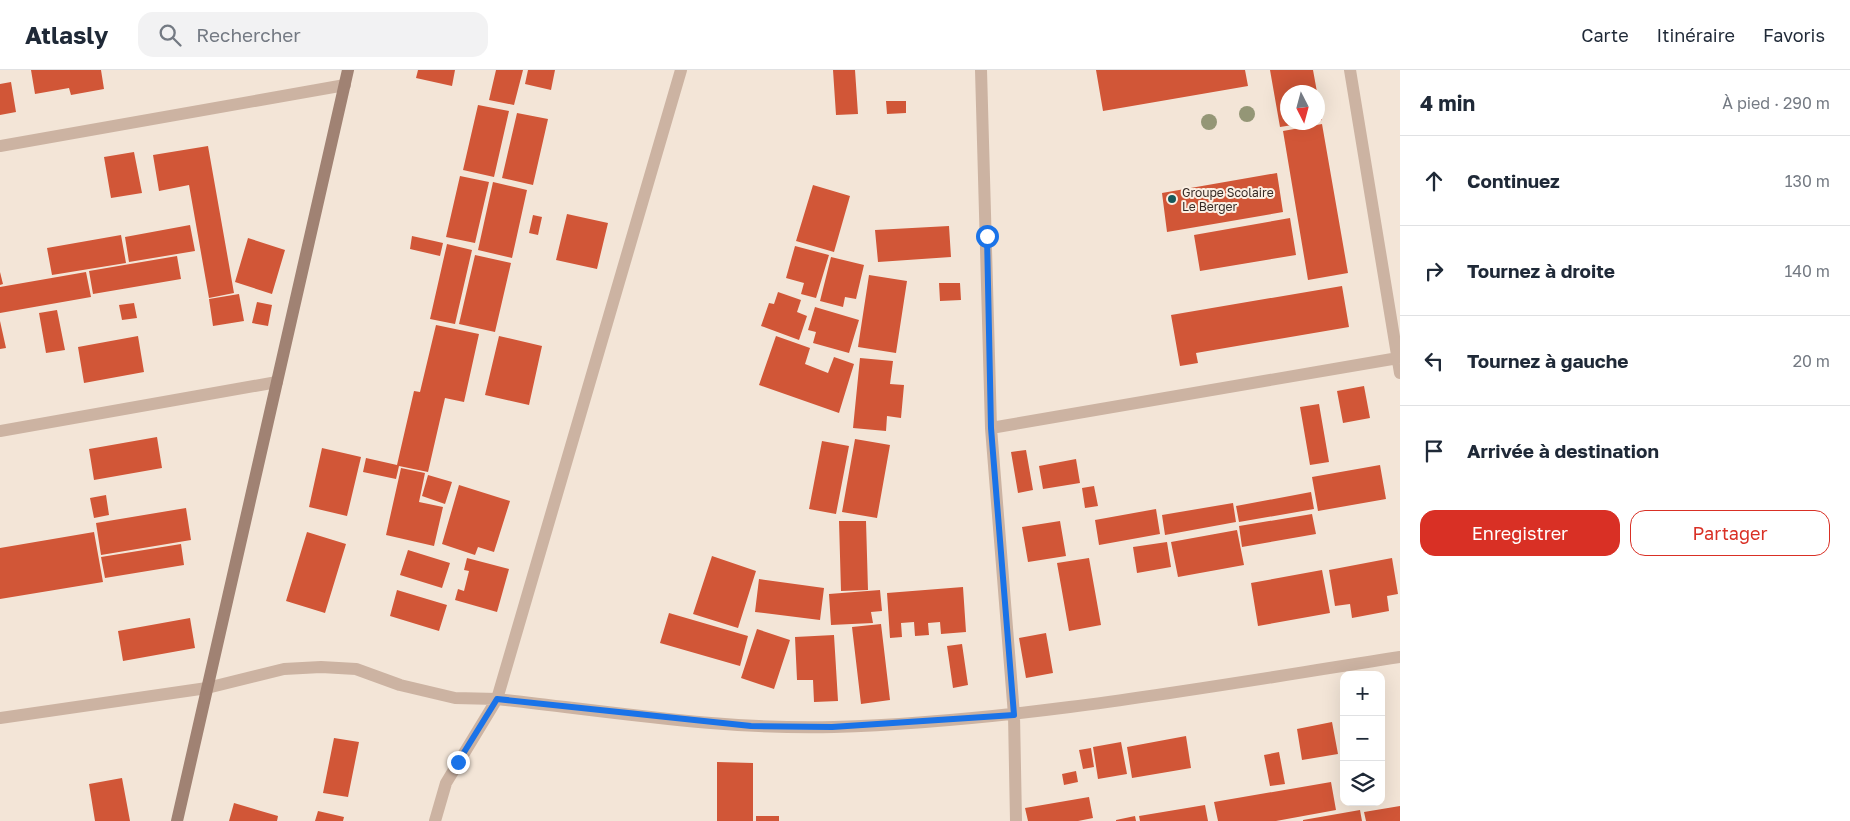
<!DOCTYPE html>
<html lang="fr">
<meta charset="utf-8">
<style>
:root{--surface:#fff;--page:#f2f2f3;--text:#1f2937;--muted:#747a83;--line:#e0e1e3;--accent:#d93025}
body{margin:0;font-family:"Golos Text",sans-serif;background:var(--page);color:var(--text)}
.controls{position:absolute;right:15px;bottom:15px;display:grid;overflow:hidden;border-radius:10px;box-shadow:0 5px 20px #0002}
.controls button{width:45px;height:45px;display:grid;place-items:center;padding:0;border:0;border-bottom:1px solid var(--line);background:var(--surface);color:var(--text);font:25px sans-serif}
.compass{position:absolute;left:1280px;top:15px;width:45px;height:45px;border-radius:50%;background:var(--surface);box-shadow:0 5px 20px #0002;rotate:174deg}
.stop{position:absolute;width:15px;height:15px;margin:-11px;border:4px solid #1a73e8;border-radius:50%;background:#fff}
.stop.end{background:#1a73e8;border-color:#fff;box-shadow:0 1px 5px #0008}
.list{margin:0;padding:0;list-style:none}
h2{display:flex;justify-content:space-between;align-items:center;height:65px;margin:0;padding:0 20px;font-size:21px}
h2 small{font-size:16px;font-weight:400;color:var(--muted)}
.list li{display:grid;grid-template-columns:32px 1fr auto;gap:15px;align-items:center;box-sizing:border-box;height:90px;padding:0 20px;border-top:1px solid var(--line)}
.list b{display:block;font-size:19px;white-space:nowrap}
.list em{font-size:16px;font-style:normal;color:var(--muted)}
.actions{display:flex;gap:10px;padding:15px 20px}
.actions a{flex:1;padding:11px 0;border:1px solid var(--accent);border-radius:15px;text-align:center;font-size:18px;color:var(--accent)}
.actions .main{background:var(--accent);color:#fff}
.icon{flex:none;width:28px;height:28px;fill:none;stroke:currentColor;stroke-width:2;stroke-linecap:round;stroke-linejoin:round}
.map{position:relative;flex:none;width:1400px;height:751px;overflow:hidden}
header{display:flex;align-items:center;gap:30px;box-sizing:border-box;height:70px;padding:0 25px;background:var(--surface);border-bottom:1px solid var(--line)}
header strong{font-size:24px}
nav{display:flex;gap:28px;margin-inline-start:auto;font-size:18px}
.search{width:350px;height:45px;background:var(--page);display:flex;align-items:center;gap:12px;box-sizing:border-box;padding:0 18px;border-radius:15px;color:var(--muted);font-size:19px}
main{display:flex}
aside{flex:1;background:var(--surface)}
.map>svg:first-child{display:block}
.building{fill:#d15637}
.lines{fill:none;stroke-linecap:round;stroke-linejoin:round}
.street{stroke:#ccb3a2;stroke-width:12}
.secondary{stroke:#a08273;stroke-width:12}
.tree{fill:#949676}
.route{stroke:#1a73e8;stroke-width:6}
.poi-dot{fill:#17595b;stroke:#fbefe3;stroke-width:2}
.labels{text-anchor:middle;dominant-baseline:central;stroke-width:4;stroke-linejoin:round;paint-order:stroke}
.poi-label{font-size:12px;fill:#362a25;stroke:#fbefe3;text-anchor:start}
</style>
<header>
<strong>Atlasly</strong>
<div class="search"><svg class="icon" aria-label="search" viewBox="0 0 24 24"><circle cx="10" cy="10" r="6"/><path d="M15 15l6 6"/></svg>Rechercher</div>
<nav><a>Carte</a><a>Itinéraire</a><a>Favoris</a></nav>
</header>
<main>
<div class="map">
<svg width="1400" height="751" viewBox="0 0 1400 751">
<rect width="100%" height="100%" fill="#f3e5d7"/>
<path class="building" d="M31,0H101L104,19L71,25L69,18L35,24Z
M418,0H455L452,16L416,8Z
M496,0H523L514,35L489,30Z
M528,0H555L551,20L525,14Z
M833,0H855L858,44L836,45Z
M1096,0H1245L1248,16L1103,41Z
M1270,0H1313L1317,22H1288V52L1299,54L1280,57Z
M11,12L16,42L0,45V14Z
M886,31H906V43L887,44Z
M1318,32L1322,50L1318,51Z
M478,35L509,41L494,107L463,100Z
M517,43L548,49L533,115L502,108Z
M1322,54L1348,203L1308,210L1283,61Z
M208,76L234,223L209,228L189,115L159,121L153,85Z
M134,82L142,123L111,128L104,87Z
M1277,103L1283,142L1167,162L1162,123Z
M460,106L489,112L475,173L446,167Z
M493,112L527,120L512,188L478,180Z
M813,115L850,126L834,182L796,171Z
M567,144L608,153L597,199L556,190Z
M533,145L542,147L538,165L529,163Z
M1290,148L1296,185L1200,201L1194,165Z
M190,155L195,181L129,192L125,167Z
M949,156L951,187L878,192L875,160Z
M121,165L126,193L52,205L47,178Z
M412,166L443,173L440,186L410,179Z
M248,168L285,180L272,224L235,212Z
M447,174L472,180L455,254L430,249Z
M795,176L829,185L816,228L801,224L804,213L786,208Z
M475,185L511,193L495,262L459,254Z
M177,186L181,209L93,224L89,201Z
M831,187L864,195L856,229L845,227L843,237L820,231Z
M0,202L3,214L0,215Z
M86,202L91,227L0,243V217Z
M869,205L907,211L896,283L858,277Z
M939,213H960L961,230L940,231Z
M1342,216L1349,257L1196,283L1198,293L1180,296L1171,245Z
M778,222L801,230L797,242L807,246L799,270L761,256L769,233L774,234Z
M239,224L244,251L213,256L209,229Z
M257,232L272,235L268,256L252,253Z
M134,233L137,248L122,250L119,235Z
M815,237L859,250L849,283L813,273L816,262L808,260Z
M57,240L65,280L46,283L39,243Z
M0,251L6,278L0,279Z
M436,255L479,264L464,332L445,328L428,402L399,396L396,409L363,402L366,388L397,395L414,321L420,322Z
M138,266L144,302L84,313L78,277Z
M499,266L542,276L529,335L485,325Z
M776,266L810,278L805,294L828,303L834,287L854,294L839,343L759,315Z
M860,288L893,291L890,314L904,315L901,348L887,346L886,361L853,358Z
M1364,316L1370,348L1343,353L1337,321Z
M1319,334L1329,392L1310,395L1300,337Z
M157,367L162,398L94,410L89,379Z
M855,369L890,375L877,448L842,442Z
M822,371L849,376L836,444L809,439Z
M322,378L361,387L347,446L309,437Z
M1026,380L1033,420L1018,423L1011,382Z
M1076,389L1080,413L1043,419L1039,396Z
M1380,395L1386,429L1318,441L1312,407Z
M401,398L425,403L419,432L443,437L434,476L386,465Z
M428,405L452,412L445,434L422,426Z
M459,415L510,431L494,482L478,477L475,485L442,474Z
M1094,416L1098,436L1085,438L1082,418Z
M1311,422L1314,439L1239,452L1236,436Z
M106,425L109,445L94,448L90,428Z
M1233,433L1236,452L1165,465L1162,445Z
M186,438L191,470L101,485L96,453Z
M1156,439L1160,464L1099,475L1095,450Z
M1312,444L1316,464L1242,477L1239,456Z
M839,451H866L868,520L841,521Z
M1060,451L1066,486L1028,492L1022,457Z
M1237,460L1244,495L1178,507L1171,472Z
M94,462L103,512L0,529V478Z
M307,462L346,474L325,543L286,531Z
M1167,472L1171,497L1137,503L1133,477Z
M181,474L184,495L105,508L101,487Z
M408,480L450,493L442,518L400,505Z
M712,486L756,501L738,558L693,544Z
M467,488L509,499L497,542L455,530L458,519L464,521L469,501L464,500Z
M1089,488L1101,555L1069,561L1057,493Z
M1392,488L1398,524L1387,526L1389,541L1352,548L1350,534L1335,536L1329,500Z
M1322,500L1330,543L1258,556L1251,513Z
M759,509L824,518L820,550L755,542Z
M963,517L966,562L941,564L940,552L928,553L929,565L915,566L914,552L901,553L902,567L890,568L887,523Z
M397,520L447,535L439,561L390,546Z
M880,520L882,541L871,542L873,553L831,555L829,524Z
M669,543L748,566L740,596L660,573Z
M190,548L195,578L123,591L118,561Z
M881,554L890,630L861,634L852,557Z
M757,559L790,570L774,619L741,608Z
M1046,563L1053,603L1026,608L1019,568Z
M834,565L838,631L814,632L813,610H797L795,567Z
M962,574L968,615L953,618L947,576Z
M1332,652L1338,684L1302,690L1297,659Z
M1186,666L1191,698L1132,708L1127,677Z
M334,668L359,672L348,727L323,723Z
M1121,672L1127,704L1098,709L1093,677Z
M1091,678L1094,697L1083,699L1079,680Z
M1279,682L1285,714L1270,716L1264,685Z
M717,692L753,693V751H717Z
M1076,701L1078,712L1064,715L1062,704Z
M122,708L130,751H95L89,714Z
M1331,712L1336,740L1276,751H1218L1214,732Z
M1089,727L1093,748L1078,751H1028L1025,738Z
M234,733L278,746L277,751H229Z
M1205,735L1208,751H1140L1139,746Z
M1400,736V751H1366L1364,742Z
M1360,740L1362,751H1303V750Z
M318,741L344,747L343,751H315Z
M756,746H779V751H756Z
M1135,746L1136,751H1116V750Z"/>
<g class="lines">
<path class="street" d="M981,0L991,358L1014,645L1016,751
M1350,0L1400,303
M0,76L345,15
M991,358L1398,288
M0,361L277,312
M0,648L207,618L284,599L321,597L356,599L400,615L455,628L497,629C608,641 721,660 834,657C1024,651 1212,616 1400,587
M435,751L446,713L497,629L681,0"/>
<path class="secondary" d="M177,751L348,0"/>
</g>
<g class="tree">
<circle cx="1247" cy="44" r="8"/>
<circle cx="1209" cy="52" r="8"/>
</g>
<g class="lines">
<path class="route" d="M458,692L497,629L751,656L832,657L1014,645L991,358L987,166"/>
</g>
<circle class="poi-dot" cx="1172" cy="129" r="5"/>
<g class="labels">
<g class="poi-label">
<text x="1182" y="122">Groupe Scolaire<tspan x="1182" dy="14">Le Berger</tspan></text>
</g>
</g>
</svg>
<div class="controls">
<button>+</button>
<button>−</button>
<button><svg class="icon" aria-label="layers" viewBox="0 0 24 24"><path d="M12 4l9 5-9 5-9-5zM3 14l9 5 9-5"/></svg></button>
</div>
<svg class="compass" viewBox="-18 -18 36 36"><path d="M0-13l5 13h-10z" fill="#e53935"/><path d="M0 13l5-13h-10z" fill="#747a83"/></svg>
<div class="stop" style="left:987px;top:166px"></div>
<div class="stop end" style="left:458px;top:692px"></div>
</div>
<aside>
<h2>4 min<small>À pied · 290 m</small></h2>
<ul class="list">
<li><svg class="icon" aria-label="ahead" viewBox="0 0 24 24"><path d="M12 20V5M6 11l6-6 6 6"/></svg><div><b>Continuez</b></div><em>130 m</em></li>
<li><svg class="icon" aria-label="right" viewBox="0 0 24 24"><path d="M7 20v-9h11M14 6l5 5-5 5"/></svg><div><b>Tournez à droite</b></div><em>140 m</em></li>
<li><svg class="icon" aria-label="left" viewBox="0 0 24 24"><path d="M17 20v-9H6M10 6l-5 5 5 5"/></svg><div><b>Tournez à gauche</b></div><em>20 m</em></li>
<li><svg class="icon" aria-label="arrive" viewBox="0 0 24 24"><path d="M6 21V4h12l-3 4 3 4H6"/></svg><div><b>Arrivée à destination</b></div></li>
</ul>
<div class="actions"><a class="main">Enregistrer</a><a>Partager</a></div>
</aside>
</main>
